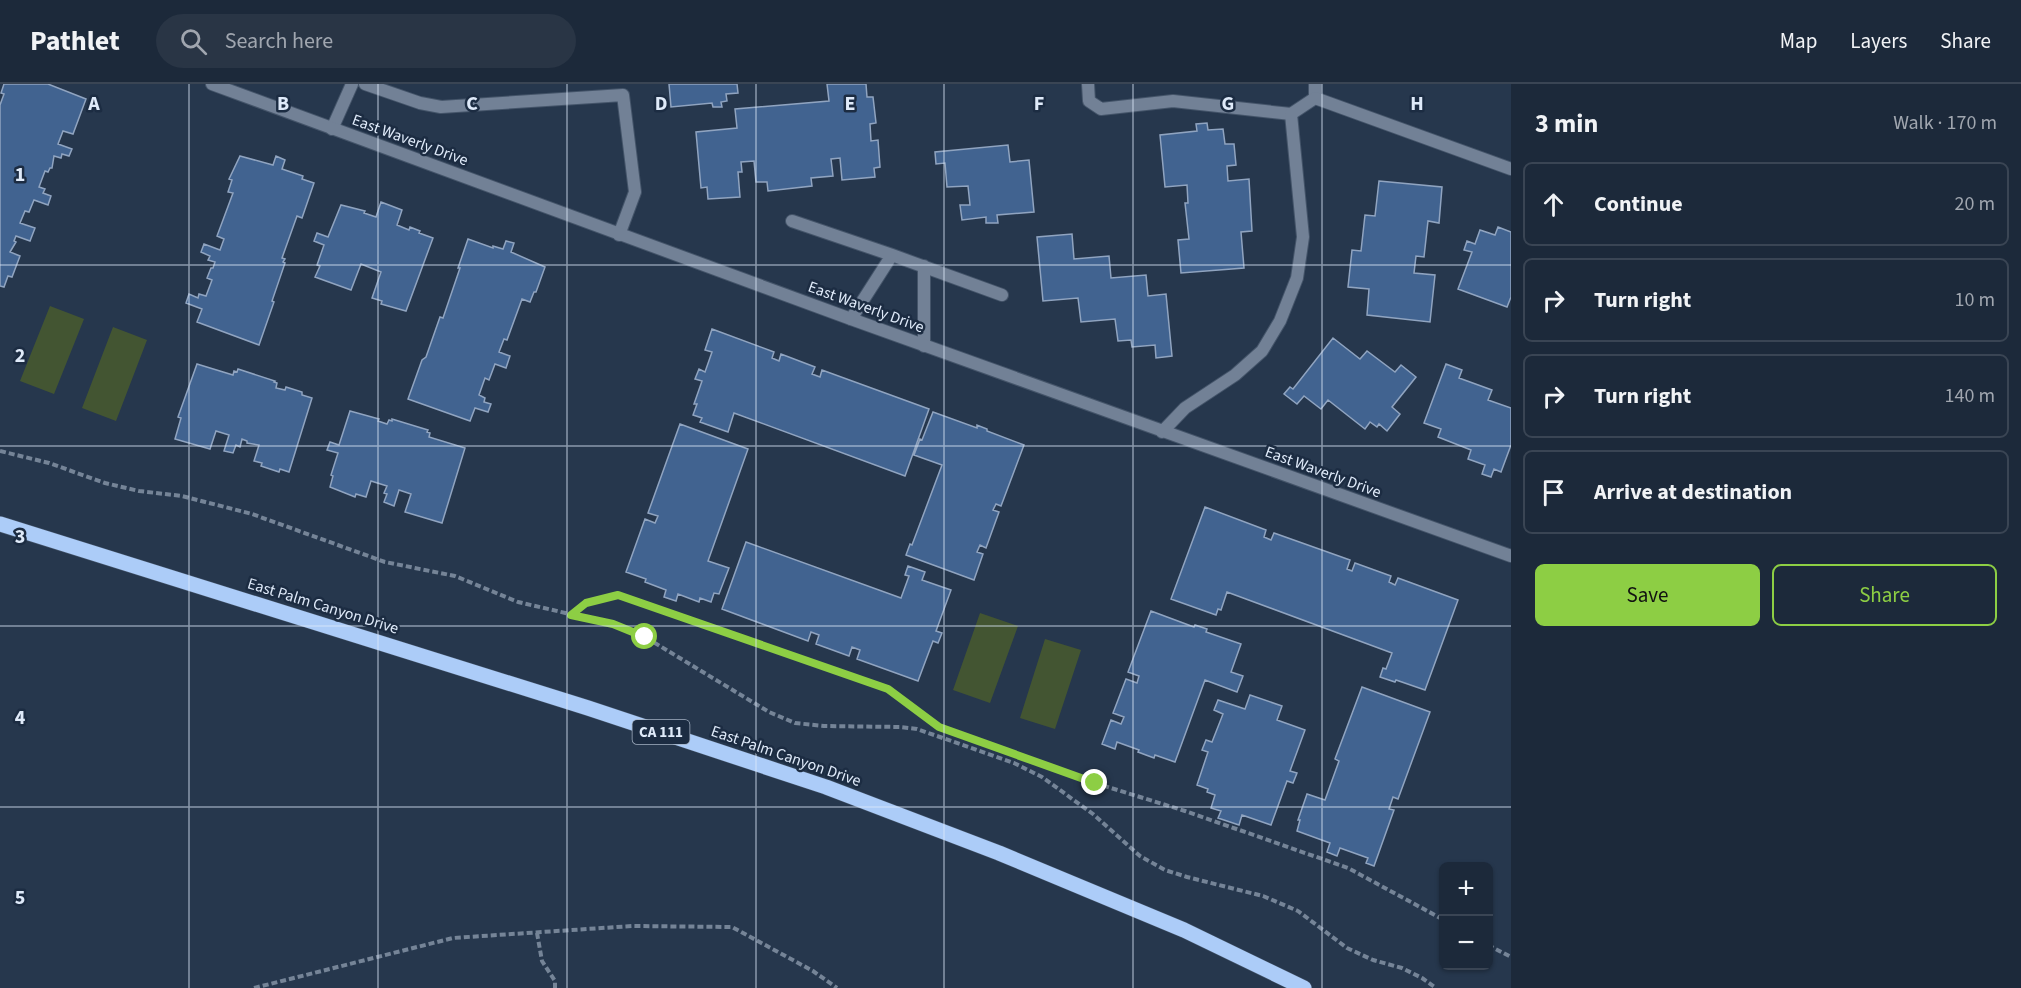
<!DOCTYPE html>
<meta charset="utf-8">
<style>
:root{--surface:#1c293a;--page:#293545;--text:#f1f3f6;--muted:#a0a6af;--line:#3a4554;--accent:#8dce44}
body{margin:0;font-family:"Source Sans 3",sans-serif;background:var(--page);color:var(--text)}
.controls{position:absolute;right:18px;bottom:18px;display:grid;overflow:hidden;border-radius:9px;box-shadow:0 2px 4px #0004}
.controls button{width:54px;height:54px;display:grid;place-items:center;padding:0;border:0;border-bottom:2px solid var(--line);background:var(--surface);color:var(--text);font:30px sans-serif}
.stop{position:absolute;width:18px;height:18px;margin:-14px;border:4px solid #8dce44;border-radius:50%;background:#fff}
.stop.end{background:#8dce44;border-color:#fff;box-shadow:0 2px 6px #0008}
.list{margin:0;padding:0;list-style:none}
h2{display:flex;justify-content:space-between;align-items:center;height:78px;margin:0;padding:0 24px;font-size:26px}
h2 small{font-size:20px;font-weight:400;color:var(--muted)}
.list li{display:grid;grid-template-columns:39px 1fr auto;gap:18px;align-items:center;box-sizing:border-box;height:84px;margin:0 12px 12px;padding:0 12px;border:2px solid var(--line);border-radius:9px}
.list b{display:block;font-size:22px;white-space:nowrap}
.list em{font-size:20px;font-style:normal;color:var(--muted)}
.actions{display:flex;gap:12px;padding:18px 24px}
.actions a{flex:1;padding:14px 0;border:2px solid var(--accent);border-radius:9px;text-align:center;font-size:21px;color:var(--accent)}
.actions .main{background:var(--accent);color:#111}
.icon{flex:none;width:33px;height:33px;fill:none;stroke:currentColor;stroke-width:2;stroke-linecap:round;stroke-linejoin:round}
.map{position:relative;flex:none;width:1511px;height:904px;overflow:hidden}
header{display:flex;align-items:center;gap:36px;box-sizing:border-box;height:84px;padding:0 30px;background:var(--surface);border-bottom:2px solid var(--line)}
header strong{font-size:28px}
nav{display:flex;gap:33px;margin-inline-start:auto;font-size:21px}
.search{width:420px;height:54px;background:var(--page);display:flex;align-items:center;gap:15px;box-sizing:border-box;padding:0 21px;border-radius:33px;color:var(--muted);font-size:22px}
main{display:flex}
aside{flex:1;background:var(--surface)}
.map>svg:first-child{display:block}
.green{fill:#435532}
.building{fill:#416390;stroke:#90a4c0;stroke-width:1.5}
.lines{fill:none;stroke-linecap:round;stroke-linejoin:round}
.service-casing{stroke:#445469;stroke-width:14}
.minor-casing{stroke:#445469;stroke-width:14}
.primary-casing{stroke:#445469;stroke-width:16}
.path{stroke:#758497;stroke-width:4;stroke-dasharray:6 3;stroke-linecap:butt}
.service{stroke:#728196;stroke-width:12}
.minor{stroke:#728196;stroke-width:12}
.primary{stroke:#acccf8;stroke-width:15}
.route{stroke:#8dce44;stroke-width:8}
.grid{fill:none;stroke:#dfeaf9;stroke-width:1.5;stroke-opacity:0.55}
.labels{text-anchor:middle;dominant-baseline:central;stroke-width:5;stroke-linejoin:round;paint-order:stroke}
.shield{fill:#1c2c42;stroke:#a4b1c2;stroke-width:1.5}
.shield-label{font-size:15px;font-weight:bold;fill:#dfeaf9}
.street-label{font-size:16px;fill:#dfeaf9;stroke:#1c2c42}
.grid-label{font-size:20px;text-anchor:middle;font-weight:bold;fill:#dfeaf9;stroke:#1c2c42;stroke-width:5;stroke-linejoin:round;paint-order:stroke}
</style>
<header>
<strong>Pathlet</strong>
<div class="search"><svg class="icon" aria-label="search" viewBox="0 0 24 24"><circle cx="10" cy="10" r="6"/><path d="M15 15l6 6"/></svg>Search here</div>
<nav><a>Map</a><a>Layers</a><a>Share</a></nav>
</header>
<main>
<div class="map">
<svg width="1511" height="904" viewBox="0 0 1511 904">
<rect width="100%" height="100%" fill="#26374d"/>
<path class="green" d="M50,222L84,235L54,310L20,297Z
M113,243L147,256L116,337L82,324Z
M980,529L1018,542L990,619L953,606Z
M1045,555L1081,566L1055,645L1020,634Z"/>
<path class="building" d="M4,0H48L86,15L73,50L63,47L58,60L72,65L69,72L62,70L61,74L54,72L52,84H50L48,88L45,87L39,103L45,105L43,109L51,112L48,121L34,116L29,128L25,127L20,139L35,144L30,157L16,152L14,157L16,158L10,168L20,172L12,193L8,192L4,203L0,202V21L4,10L1,9Z
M669,0H737L738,9L726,10L727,17L721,18L722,23H713L712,19L671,23Z
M827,0H866L867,13H873L876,39L870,40L871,57L878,56L880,83L874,84L875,93L842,96L840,74L831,75L833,92L811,94L812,102L768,107L767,98H756L754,77L741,78L742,88H738L740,113L708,115L707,103L701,104L696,48L737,44L735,25L829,17Z
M1207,39L1208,46L1223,45L1225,60H1234L1236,81L1227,82L1228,97L1249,95L1252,147L1241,148L1244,184L1181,189L1178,156L1189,155L1185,119H1188L1187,101L1165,103L1160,51L1197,47L1196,40Z
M1008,61L1010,78L1029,76L1034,128L997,131L998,139H986V133L962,136L960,121H970L968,102L947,103L945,79L936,80L935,68Z
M240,72L273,81L276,72L285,76L282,85L303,92L302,95L314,99L302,134L297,132L282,174L285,175L283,178L285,179L272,217L274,218L259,261L197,238L202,225L186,219L189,210L198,214L199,210L206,212L212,196L207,194L211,184H213L215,178L208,176L210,172L201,168L204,160L220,166L224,155L217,152L233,109L228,108L232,96L229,95Z
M1379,97L1442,103L1439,139L1428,137L1424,173L1416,172L1414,189L1435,191L1430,238L1367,231L1369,205L1348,203L1352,166L1361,167L1365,131L1375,132Z
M381,118L402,126L397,141L409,146L410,143L420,147L419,149L433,154L406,227L381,220L382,217L372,214L381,188L361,180L351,206L315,193L320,182L317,181L324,161L314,157L317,149L328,153L341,121L365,127L364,129L376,133Z
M1498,143L1511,148V213L1507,223L1458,205L1472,168L1464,166L1467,157L1475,160L1480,146L1495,151Z
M1072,150L1074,175L1109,172L1111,194L1146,191L1148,212L1166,210L1172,272L1156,274L1155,261L1132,263L1131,256L1118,257L1115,235L1081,238L1078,214L1043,217L1037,153Z
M468,155L493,164V162L503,165L506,157L514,159L511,168L545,183L536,208H534L530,218L522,215L507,256L504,255L499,268L510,272L506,284L495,280L489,296L485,294L479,311L485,314L484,318L491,320L488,328L475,324L470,337L408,315L422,276L426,273L440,233L443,234L460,184H458Z
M712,245L774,268L772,274L779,277L781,270L815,283L812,290L820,293L822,286L929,325L905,392L734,329L728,348L700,338L702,334L693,331L697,320H694L702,297L695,295L699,285L705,288L712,268L705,266Z
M1333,254L1360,275L1367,267L1395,288L1401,281L1416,293L1392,323L1400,330L1387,347L1379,340L1377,343L1370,338L1365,345L1328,316L1321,325L1304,312L1297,320L1284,310L1290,303L1293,305Z
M197,280L233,291L234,287L237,288L238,285L275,297L274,298L277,299L276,304L285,306L286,303L302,308V311L312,314L289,388L280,385L279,388L261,382L262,379L254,377L259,361L247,359V357L242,355L240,363L236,361L233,369L224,367L229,351L216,347L210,365L175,355L181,334L178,333Z
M1446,280L1462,286L1459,294L1492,306L1488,316L1511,324V361L1501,388L1494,385L1491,393L1482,390L1485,381L1468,375L1471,366L1438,353L1441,345L1424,339Z
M350,327L379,335L378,337L387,340L389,336L392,337V335L428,346L427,348L430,349L429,353L465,364L442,439L405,428L411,410L399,406L394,422L384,418L387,410L384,409L387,402L371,397L366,413L356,410L355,413L330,403L333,392L331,391L338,369L327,366L330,358L339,361Z
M933,328L977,344V341L987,345V347L1024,361L1001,422L996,420L993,426L999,428L986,464L980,461L977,468L983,470L974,496L906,471L910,460L912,461L942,381L914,371L920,355L922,356Z
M680,340L748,365L708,477L729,484L719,510L714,509L711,518L700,514L699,518L678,510L676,517L664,513L666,506L645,498L646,495L626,488L645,435L655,439L658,432L648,429Z
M1205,423L1266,446L1264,453L1271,456L1274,449L1350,476L1347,485L1352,487L1355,479L1391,492L1389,498L1395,501L1398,494L1458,516L1425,606L1396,596L1395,598L1380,593L1383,584L1386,585L1392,569L1227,508L1221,526L1218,525L1216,531L1171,515Z
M746,458L901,514L909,492L905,491L908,482L925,488L922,496L951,506L936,547L942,549L938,559L933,557L918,597L857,575L860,566L852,563L849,572L816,560L819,551L811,548L808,557L722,525Z
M1151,527L1194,543L1195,541L1207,545L1206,548L1241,560L1231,588L1243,592L1237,608L1205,596L1175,678L1155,671L1154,674L1138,668L1139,666L1117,658L1115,665L1102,660L1111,636L1121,640L1124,633L1113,629L1126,595L1137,599L1139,592L1128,588Z
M1362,603L1430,628L1398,715L1393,713L1389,725L1394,726L1374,782L1366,779L1368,774L1340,764L1337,772L1327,768L1330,759L1297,747L1300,736H1298L1307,710L1325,716L1339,677L1335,675Z
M1250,611L1282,622L1277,636L1305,646L1290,687L1297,689L1293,699L1287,697L1271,741L1242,731L1239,741L1218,734L1221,727L1211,724L1215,711L1207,708L1208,705L1197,701L1208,668L1202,666L1206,656L1212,658L1223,630L1214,626L1218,616L1245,625Z"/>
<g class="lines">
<g class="service-casing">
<path id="service" d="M365,0L420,19L441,23L623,11L635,108L619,151
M1088,0L1089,17L1101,25L1173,17L1291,30
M1315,0V14
M332,45L352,0
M792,137L892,171L1002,211
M924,182V262
M851,235L892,171"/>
</g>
<g class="minor-casing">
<path id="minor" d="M212,0L851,235L1511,472
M1162,348L1185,324L1235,291L1262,267L1280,237L1297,194L1303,153L1291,30L1315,14L1511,85"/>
</g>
<g class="primary-casing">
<path id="primary" d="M0,440L588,624L826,703L999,769L1184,846L1304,904"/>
</g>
<path class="path" d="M0,367L49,379L105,399L139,407L182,412L252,430L385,478L455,492L518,518L613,540L645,553L769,628L795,639L824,642L900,643L917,645L1014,679L1042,693L1093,730L1140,772L1165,786L1187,793L1263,812L1298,827L1347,864L1373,876L1402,884L1422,894L1436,904
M571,531L586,519L618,511L888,605L939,643L1095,699L1185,727L1348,784L1444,836
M537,849L542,877L555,897V904
M1488,861L1511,873
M254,904L453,854L632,842L732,843L813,887L837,904"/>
<use href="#service" class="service"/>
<use href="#minor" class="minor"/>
<use href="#primary" class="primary"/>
</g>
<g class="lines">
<path class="route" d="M645,553L613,540L571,531L586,519L618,511L888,605L939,643L1095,699"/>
</g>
<path class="grid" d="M189,0V904M378,0V904M567,0V904M756,0V904M944,0V904M1133,0V904M1322,0V904M0,181H1511M0,362H1511M0,542H1511M0,723H1511"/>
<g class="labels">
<rect class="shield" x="632.5" y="636" width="57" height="24" rx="4.5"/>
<g class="shield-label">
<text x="661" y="648">CA 111</text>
</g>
<g class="street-label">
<text transform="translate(410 56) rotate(20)">East Waverly Drive</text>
<text transform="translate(866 223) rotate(20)">East Waverly Drive</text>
<text transform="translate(1323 388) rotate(20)">East Waverly Drive</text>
<text transform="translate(323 522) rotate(17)">East Palm Canyon Drive</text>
<text transform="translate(786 672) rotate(19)">East Palm Canyon Drive</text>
</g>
</g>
<g class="grid-label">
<text x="94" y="26">A</text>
<text x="283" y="26">B</text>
<text x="472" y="26">C</text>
<text x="661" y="26">D</text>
<text x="850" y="26">E</text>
<text x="1039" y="26">F</text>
<text x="1228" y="26">G</text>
<text x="1417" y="26">H</text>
<text x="20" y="97">1</text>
<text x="20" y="278">2</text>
<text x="20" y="459">3</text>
<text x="20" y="640">4</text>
<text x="20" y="820">5</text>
</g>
</svg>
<div class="controls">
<button>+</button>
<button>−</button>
</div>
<div class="stop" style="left:645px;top:553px"></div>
<div class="stop end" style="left:1095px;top:699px"></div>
</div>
<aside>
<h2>3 min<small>Walk · 170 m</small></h2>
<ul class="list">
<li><svg class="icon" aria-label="ahead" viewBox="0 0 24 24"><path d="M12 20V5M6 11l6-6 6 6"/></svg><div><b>Continue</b></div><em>20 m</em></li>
<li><svg class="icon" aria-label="right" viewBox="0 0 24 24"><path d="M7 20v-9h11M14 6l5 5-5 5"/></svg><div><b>Turn right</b></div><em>10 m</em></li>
<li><svg class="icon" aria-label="right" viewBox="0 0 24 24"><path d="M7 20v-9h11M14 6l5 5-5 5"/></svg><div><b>Turn right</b></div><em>140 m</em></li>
<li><svg class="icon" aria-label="arrive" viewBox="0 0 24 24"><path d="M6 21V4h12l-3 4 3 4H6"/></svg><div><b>Arrive at destination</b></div></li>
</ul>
<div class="actions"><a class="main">Save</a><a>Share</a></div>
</aside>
</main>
